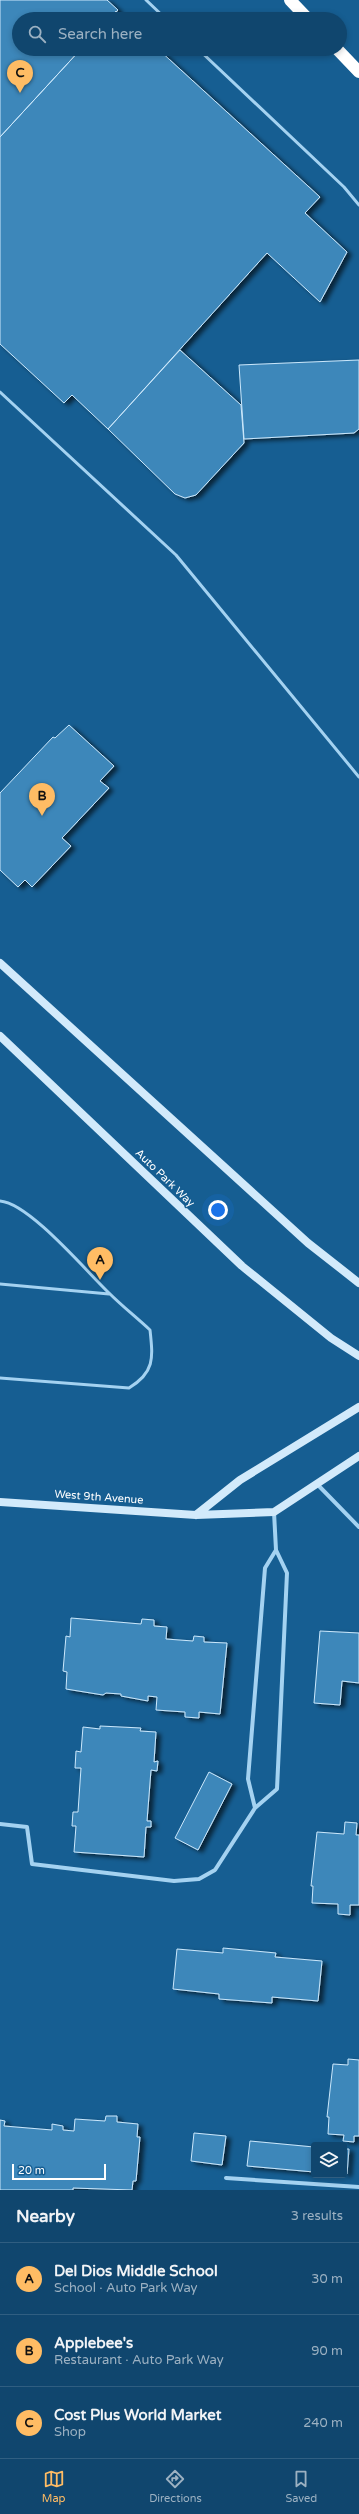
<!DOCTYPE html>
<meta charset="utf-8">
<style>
:root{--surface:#10466e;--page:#194d73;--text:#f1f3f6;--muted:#9cb1c2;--line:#305e81;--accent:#ffbc64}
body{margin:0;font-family:"Varela Round",sans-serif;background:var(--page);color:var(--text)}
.controls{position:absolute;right:12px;bottom:12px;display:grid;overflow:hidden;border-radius:4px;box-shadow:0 2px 6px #0003}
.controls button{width:36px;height:36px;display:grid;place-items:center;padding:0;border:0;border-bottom:1px solid var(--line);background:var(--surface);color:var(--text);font:20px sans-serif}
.scale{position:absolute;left:12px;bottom:10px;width:94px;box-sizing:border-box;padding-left:4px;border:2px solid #fff;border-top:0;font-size:11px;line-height:14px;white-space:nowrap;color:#fff;-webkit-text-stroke:3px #165e92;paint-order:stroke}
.you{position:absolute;left:218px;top:1210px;width:14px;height:14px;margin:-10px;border:3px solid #fff;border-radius:50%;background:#1a73e8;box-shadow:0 0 0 6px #1a73e833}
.badge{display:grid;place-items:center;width:26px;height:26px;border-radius:50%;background:var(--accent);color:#111;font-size:13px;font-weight:700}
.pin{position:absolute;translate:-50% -33px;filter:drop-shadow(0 1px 2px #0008)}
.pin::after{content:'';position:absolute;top:21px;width:14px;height:12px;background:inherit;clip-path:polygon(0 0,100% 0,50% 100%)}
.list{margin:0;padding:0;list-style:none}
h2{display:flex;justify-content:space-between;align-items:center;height:52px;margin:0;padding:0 16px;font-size:17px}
h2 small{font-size:13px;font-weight:400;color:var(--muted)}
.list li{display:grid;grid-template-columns:26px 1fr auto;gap:12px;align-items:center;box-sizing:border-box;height:72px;padding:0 16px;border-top:1px solid var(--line)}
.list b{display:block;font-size:15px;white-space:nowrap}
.list p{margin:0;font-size:13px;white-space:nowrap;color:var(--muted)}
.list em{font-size:13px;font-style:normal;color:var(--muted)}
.icon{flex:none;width:22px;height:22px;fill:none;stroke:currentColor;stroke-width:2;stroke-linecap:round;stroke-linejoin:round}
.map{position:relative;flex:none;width:359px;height:2190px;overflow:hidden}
.search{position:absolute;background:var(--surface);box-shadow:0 2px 6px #0003;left:12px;right:12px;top:12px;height:44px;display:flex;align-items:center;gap:10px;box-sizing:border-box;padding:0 14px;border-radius:22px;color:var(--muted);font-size:15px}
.sheet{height:268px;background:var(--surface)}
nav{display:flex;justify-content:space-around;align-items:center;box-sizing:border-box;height:56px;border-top:1px solid var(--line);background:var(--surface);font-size:11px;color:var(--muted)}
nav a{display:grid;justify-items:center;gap:2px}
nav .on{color:var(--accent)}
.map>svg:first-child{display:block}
.building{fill:#3e87ba;stroke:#cbe8fc;filter:url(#shadow)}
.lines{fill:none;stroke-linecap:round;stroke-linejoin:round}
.lane{stroke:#a4d2f1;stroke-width:3}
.street{stroke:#a4d2f1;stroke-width:4}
.secondary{stroke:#d2eafb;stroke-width:8}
.highway{stroke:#fff;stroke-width:12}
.labels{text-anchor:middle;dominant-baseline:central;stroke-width:3;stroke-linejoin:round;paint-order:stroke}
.street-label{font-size:11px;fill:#fff;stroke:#165e92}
</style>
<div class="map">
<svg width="359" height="2190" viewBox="0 0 359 2190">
<defs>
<filter id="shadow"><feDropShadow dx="4.5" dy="2.5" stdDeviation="2" flood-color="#0009"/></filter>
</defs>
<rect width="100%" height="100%" fill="#165e92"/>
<path class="building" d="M0,0H107L118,10L109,19H19V49H81L0,137Z
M116,11L125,19H109Z
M81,49H158L320,197L305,213L347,252L320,302L267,253L108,429L72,395L64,403L0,344V137Z
M180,350L241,405L244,443L196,495L185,498L175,494L108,429Z
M359,360V429L354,433L244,439L239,365Z
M69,725L114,766L100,781L109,788L62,838L71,846L32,887L25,880L18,887L0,870V793L53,737L55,738Z
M71,1618L141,1624L142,1619L154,1620V1626L167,1627L166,1639L193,1641L194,1636L204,1637V1642L227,1643L220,1714L199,1712V1718L185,1717V1712L156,1710L157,1697L148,1696V1701L121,1696V1694L106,1693L103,1695L66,1689L67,1672L63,1671L66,1636L70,1637Z
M320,1631L359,1633V1683L342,1681L340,1705L314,1703Z
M100,1726L141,1728L140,1731L156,1732L154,1762L158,1761L157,1771L151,1770L147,1821H151V1827H146L144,1857L74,1852L76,1826H72L73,1812H78L81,1768H75L76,1751L81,1752L83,1727L100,1729Z
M209,1772L232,1784L198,1850L175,1838Z
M345,1822L357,1823L356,1835H359V1905H350V1915L338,1914V1904L312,1903L313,1886H311L317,1832L344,1834Z
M223,1948L276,1953L275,1957L322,1961L318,2001L272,1997V2003L219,1999V1994L173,1989L177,1949L223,1953Z
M348,2059L359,2060V2136H354V2142L343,2141L344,2135L328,2134L329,2117H327L333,2064L348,2065Z
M106,2116H117V2122L138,2124L137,2137H140L136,2181H133L132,2190L73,2188V2190H0V2120L5,2121L4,2126L52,2130V2124L63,2126V2130L74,2131L75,2119L105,2121Z
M194,2133L226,2136L222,2165L191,2161Z
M250,2141L314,2147V2172L247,2166Z
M344,2149H349L347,2174H344Z"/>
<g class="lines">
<path class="lane" d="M146,0L166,19
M198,49L344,187L359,205
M0,392L176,555L359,777
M0,1201C29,1203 86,1271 109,1293C122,1306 136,1317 150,1330C153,1358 155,1372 129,1388L0,1378
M0,1284L109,1294"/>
<path class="street" d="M317,1484L359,1527
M255,1808L248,1779L265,1568L276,1550
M0,1824L27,1827L32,1864L174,1881L199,1879L215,1870L255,1808L277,1789L287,1573L276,1550L274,1512
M226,2178L359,2187"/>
<path class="secondary" d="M0,963L308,1243L359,1283
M0,1036L242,1266L331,1338L359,1356
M0,1502L196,1515L274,1512L359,1456
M196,1515L240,1480L359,1407"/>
<path class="highway" d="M290,0L308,19
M337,49L359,72"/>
</g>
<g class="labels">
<g class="street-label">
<text transform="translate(165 1178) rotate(44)">Auto Park Way</text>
<text transform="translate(99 1497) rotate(4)">West 9th Avenue</text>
</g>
</g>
</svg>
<div class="controls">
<button><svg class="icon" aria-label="layers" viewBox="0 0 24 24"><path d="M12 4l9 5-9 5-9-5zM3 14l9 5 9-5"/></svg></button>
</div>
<div class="scale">20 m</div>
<div class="you"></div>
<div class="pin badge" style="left:100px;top:1280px">A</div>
<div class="pin badge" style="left:42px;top:816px">B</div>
<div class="pin badge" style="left:20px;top:93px">C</div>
<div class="search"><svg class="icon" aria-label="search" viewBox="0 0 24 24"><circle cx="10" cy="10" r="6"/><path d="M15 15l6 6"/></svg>Search here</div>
</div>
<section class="sheet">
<h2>Nearby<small>3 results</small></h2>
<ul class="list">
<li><span class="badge">A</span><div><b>Del Dios Middle School</b><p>School · Auto Park Way</p></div><em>30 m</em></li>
<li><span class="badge">B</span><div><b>Applebee's</b><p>Restaurant · Auto Park Way</p></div><em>90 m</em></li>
<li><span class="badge">C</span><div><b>Cost Plus World Market</b><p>Shop</p></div><em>240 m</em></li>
</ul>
</section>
<nav>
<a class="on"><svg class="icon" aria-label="map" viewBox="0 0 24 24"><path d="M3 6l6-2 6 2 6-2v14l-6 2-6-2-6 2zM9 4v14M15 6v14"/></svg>Map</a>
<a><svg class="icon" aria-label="directions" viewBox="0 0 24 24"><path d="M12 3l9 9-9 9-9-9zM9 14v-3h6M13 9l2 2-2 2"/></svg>Directions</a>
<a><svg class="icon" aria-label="saved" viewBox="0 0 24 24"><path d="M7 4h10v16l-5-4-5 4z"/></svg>Saved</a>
</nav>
